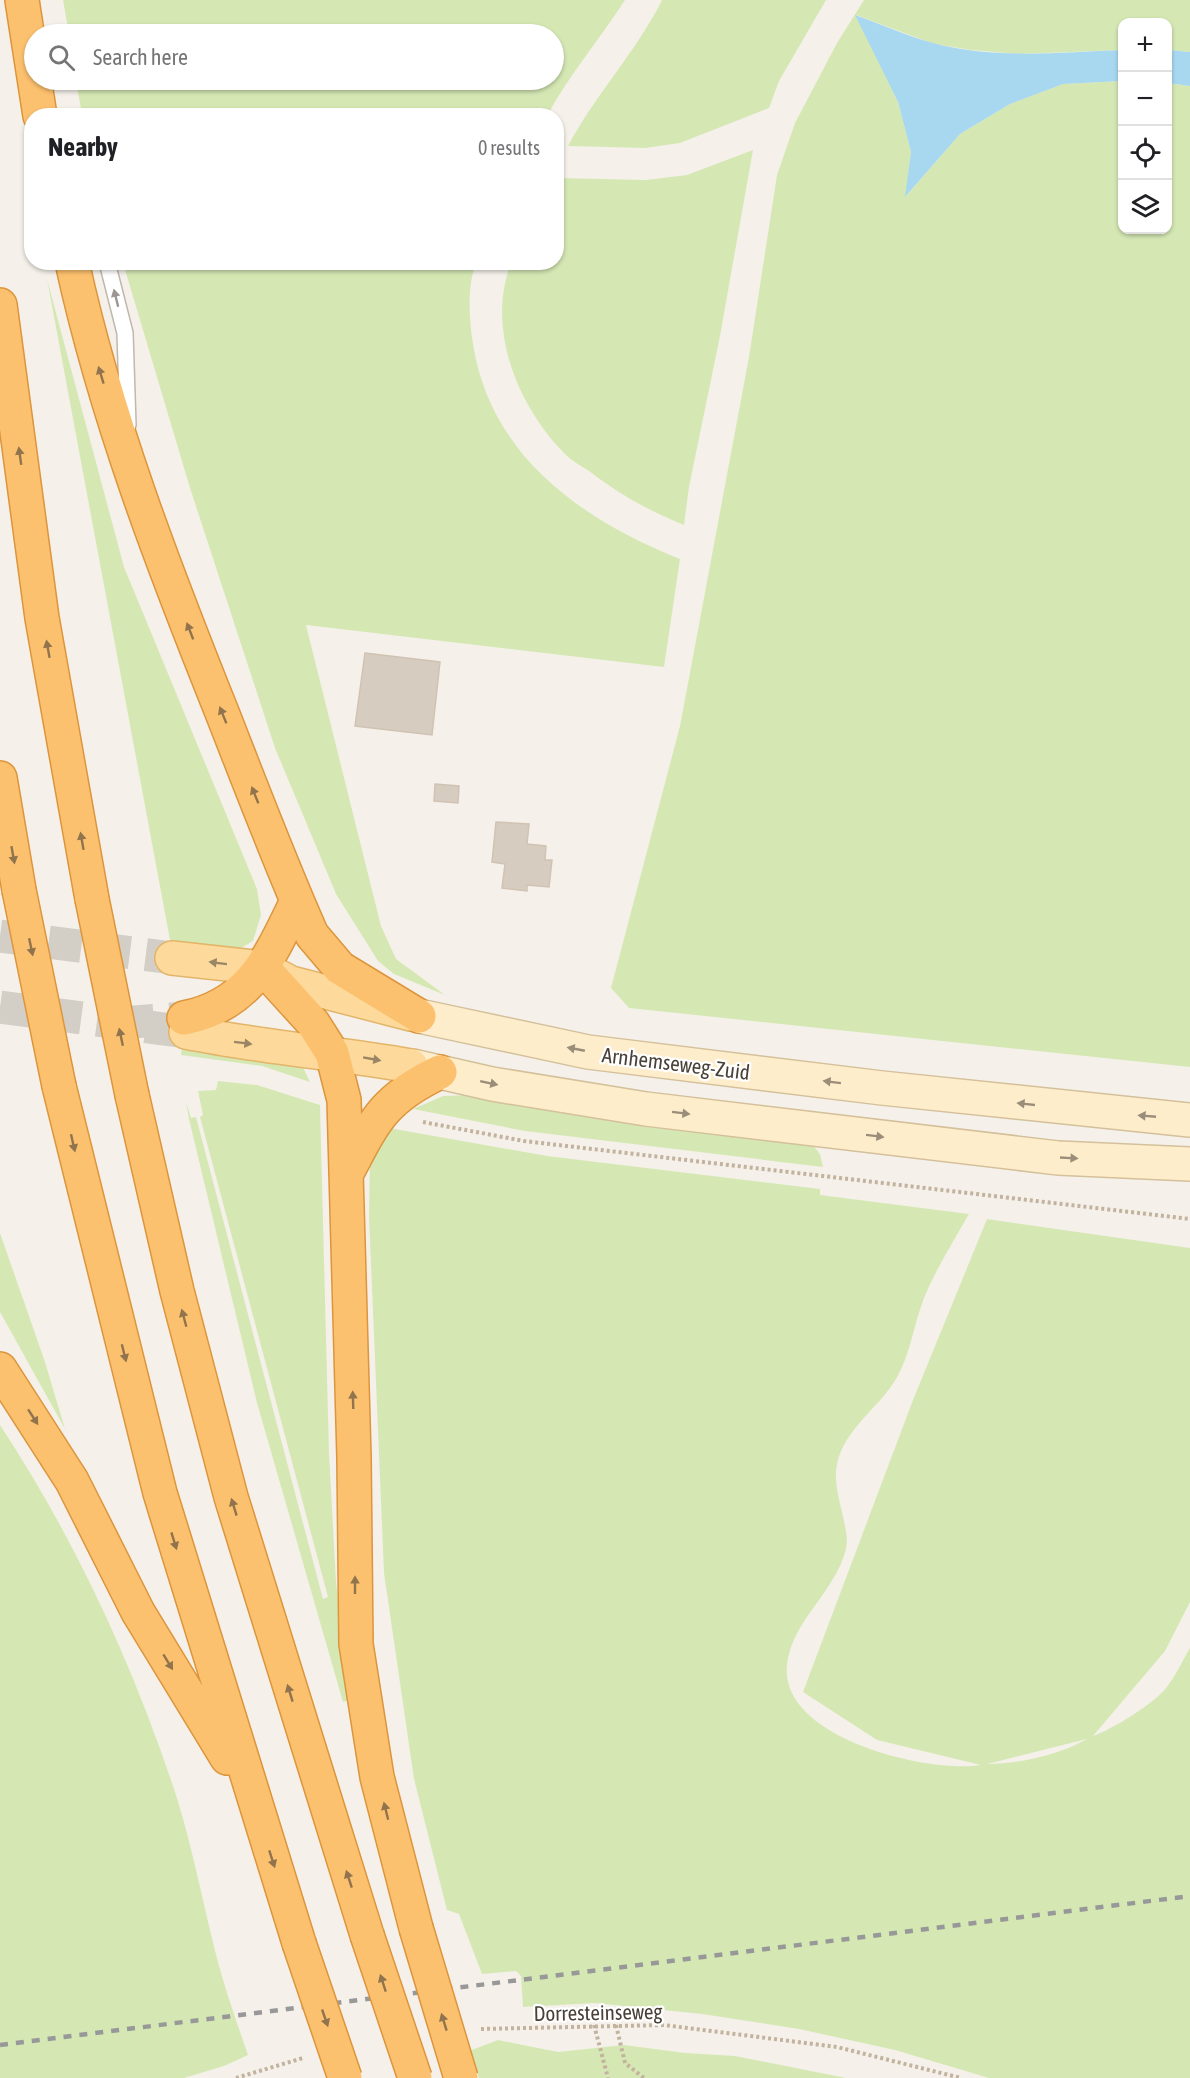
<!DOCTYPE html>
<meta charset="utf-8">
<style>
:root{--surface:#fff;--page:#f2f2f2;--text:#202124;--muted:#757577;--line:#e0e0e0}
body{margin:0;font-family:"Asap Condensed",sans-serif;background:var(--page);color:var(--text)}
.controls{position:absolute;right:18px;top:18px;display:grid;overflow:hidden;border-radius:12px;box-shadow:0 2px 4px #0004}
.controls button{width:54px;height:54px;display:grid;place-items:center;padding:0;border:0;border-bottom:2px solid var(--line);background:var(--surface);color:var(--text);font:30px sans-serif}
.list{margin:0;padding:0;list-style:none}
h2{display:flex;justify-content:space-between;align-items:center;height:78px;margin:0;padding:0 24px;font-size:26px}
h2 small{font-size:20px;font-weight:400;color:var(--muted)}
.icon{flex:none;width:33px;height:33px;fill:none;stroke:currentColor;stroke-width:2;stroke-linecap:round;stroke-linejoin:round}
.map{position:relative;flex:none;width:1190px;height:2078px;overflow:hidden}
.search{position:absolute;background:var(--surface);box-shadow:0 2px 4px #0004;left:24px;top:24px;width:540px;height:66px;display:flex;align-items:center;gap:15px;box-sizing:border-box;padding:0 21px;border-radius:33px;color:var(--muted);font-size:22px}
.panel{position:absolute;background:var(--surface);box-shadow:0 2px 4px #0004;left:24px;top:108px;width:540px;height:162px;border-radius:24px}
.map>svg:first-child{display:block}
.green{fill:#d5e8b4;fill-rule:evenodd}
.water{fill:#a8d8f0}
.building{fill:#d6ccc0;stroke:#d1c3b3;stroke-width:1.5}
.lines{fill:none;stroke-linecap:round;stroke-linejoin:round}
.primary-tunnel{stroke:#d3cec6;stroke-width:33;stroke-dasharray:33 16;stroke-linecap:butt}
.motorway-tunnel{stroke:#d3cec6;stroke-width:33;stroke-dasharray:33 16;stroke-linecap:butt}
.service-casing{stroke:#c0b8ad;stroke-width:18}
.secondary-casing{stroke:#d4c09a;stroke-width:36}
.primary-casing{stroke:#e3b56a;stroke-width:36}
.motorway-casing{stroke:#dc953d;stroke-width:36}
.path{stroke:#c2b29e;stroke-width:4;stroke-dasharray:3 3;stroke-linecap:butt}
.service{stroke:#fff;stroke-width:15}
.secondary{stroke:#feedcb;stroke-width:33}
.primary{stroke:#fdd99b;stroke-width:33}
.motorway{stroke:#fcc16e;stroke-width:33}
.rail{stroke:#989898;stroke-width:4.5;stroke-dasharray:8 8;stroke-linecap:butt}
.motorway-bridge-casing{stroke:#dc953d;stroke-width:36;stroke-linecap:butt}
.motorway-bridge{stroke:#fcc16e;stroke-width:33}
.oneway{fill:#9b9692}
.oneway2{fill:#91744e}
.oneway3{fill:#9a8565}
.oneway4{fill:#9a8e7a}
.labels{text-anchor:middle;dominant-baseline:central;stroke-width:4.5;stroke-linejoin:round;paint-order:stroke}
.street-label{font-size:21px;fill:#494138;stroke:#fff}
</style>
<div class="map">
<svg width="1190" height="2078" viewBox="0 0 1190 2078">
<rect width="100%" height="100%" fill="#f5f1ea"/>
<path class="green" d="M63,0H625C600,39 569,75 547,116L82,115L76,80H554V34H69Z
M662,0H826L779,81L769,108L680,143L645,148L568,146C595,95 636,52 662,0Z
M864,0H1190V52L1168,50V22H1122V50L1019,54L971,50L934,44L856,15L898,102L911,152L906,196L960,134L1010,104L1062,84L1122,81V230H1168V83L1190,86V1067L629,1008L611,988L680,726L749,357L777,175L795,123L837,43Z
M753,150L720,336L689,487L684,525C649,511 619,494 589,471C580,465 570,460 563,452C517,404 486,328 511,263L556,262L557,178L646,180L687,175Z
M123,263H476C467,286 469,319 473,344C491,457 581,519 680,559L664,667L306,625L381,926L396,959L445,995L394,974L378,961L336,894L275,748L190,488Z
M47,279L124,567L257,889L261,915L253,941L236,951L170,940Z
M182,1046L300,1061L310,1082L262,1066L181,1055Z
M218,1081L257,1085L320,1105L329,1453L336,1581L348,1696L347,1701L343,1702L257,1403L189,1119L186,1102L191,1118L196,1117L323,1599L328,1597L200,1117L203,1115L198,1091L216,1090Z
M474,1095L809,1140L820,1154L823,1167L525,1131L413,1109L443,1096Z
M389,1128L547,1156L820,1189V1195L969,1214C953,1242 936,1269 924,1298C914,1324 910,1355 896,1379C878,1409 845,1428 837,1464C831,1490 851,1528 846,1549C835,1593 792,1620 787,1665C779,1738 928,1774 981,1765L877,1740L803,1692L913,1400L987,1219L1190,1248V1602L1165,1651L1093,1736C1111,1730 1155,1703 1166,1688C1176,1676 1182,1661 1190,1648V2078H989L895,2050L799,2029L702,2014L595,2003L523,2007L521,1976L516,1971L482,1974L459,1914L447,1910L414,1779L384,1573L369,1217L370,1156ZM1087,1739C1059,1755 1019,1764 987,1764Z
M0,1233L45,1362L65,1429L0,1312Z
M0,1425C72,1534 129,1656 171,1780C189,1832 199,1885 212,1938C221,1978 235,2017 248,2055L224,2066L184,2078H0Z
M498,2040L558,2052L624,2045L685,2053L735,2056L846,2078H479L469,2051Z"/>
<path class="water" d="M855,15C881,24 907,36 933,43C995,60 1060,52 1122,50V81L1063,84L1010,104L960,134L905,197L911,152L898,102Z
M1168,50L1190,52V86L1168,83Z"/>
<path class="building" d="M365,653L440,662L432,735L355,726Z
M435,784L459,786L458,803L434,801Z
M496,822L529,824L527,844L546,846L545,860H552L549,887L527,885V891L502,888L505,864L492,862Z"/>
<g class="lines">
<path class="primary-tunnel" d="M0,936L172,958
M0,1007L186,1032"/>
<path class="motorway-tunnel" d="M121,1023L184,1018"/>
<g class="service-casing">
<path id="service" d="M107,262L125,333L128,425"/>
</g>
<g class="secondary-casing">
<path id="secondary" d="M419,1016L588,1052L882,1088L1190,1120
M413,1066L492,1084L646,1109L1058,1158L1190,1164"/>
</g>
<g class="primary-casing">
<path id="primary" d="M172,958L263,968L291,983L411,1014
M186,1032C260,1047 336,1053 411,1066"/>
</g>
<g class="motorway-casing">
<path id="motorway" d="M22,0L40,116
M72,262C106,418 164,568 223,715C252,789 280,863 312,935L340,968L419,1016
M0,305L42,618L92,899
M0,778L19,890
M263,968L313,1023L332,1053L344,1100L354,1458L356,1644L377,1777L416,1928
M184,1018C251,1005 270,956 297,901
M59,1086L160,1493L299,1943
M132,1095L177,1291L231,1497L367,1935
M348,1171C375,1119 385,1098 440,1072
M0,1369L72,1481L138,1612L227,1758"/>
</g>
<path class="path" d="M423,1122L524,1141L1190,1219
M594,2025L608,2078
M616,2025L625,2063L644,2078
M481,2029L664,2025L837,2047L961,2078
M236,2078L303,2058"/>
<use href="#service" class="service"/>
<use href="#secondary" class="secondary"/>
<use href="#primary" class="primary"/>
<use href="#motorway" class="motorway"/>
<path class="rail" d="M0,2045L1190,1896"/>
<g class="motorway-bridge-casing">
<path id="motorway-bridge" d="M19,890L59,1086
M92,899L132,1095
M416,1928L461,2078
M367,1935L415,2078
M299,1943L345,2078"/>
</g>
<use href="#motorway-bridge" class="motorway-bridge"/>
</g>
<defs><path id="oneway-solid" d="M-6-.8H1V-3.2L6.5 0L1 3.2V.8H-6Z" transform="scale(1.5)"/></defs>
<use class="oneway" href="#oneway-solid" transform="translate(116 298) rotate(-104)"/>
<g class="oneway2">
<use href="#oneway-solid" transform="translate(101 375) rotate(-107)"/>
<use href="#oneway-solid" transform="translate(20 456) rotate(-98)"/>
<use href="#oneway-solid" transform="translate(190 631) rotate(-111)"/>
<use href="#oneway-solid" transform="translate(48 649) rotate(-100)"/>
<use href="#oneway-solid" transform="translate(223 715) rotate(-112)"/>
<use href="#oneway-solid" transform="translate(255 795) rotate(-112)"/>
<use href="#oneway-solid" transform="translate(82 841) rotate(-100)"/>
<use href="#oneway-solid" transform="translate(13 855) rotate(80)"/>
<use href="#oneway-solid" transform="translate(31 947) rotate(78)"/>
<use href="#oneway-solid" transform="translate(121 1037) rotate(-102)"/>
<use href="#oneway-solid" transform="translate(73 1143) rotate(77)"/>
<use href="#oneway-solid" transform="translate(184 1318) rotate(-105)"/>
<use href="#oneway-solid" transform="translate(124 1353) rotate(76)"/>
<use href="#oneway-solid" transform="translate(353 1400) rotate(-92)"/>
<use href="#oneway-solid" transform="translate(33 1417) rotate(57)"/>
<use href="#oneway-solid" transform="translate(234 1507) rotate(-107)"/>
<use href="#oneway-solid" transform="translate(174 1541) rotate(73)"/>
<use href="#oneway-solid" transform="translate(355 1585) rotate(-90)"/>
<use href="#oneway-solid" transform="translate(168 1662) rotate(59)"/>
<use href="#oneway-solid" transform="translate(290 1693) rotate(-107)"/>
<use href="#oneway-solid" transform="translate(386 1811) rotate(-104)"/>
<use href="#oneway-solid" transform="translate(272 1859) rotate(72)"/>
<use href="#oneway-solid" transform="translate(349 1879) rotate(-108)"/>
<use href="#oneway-solid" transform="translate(383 1983) rotate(-108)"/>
<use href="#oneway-solid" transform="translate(325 2018) rotate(71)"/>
<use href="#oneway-solid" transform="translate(444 2022) rotate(-107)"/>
</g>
<g class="oneway3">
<use href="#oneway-solid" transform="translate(218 963) rotate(-173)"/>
<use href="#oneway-solid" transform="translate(243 1043) rotate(7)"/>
<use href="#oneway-solid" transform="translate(372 1059) rotate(10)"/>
</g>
<g class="oneway4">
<use href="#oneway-solid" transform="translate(576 1049) rotate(-169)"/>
<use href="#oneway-solid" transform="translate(832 1082) rotate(-173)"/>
<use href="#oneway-solid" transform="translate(489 1083) rotate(12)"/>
<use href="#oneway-solid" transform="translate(1026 1104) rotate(-174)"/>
<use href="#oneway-solid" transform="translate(681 1113) rotate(7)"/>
<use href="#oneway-solid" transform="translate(1147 1116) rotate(-175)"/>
<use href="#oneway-solid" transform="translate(875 1136) rotate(7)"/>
<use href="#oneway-solid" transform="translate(1069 1158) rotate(3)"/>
</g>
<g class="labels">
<g class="street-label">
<text transform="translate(676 1063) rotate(7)">Arnhemseweg-Zuid</text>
<text transform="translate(598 2012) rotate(-1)">Dorresteinseweg</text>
</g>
</g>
</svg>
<div class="controls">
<button>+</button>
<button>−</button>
<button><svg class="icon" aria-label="locate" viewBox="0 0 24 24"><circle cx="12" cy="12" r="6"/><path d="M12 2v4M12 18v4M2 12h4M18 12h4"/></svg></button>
<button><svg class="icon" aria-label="layers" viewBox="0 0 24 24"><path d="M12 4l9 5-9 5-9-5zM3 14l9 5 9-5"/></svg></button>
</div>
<div class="search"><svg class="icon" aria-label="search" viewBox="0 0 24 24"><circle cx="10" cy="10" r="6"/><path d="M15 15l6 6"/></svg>Search here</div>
<section class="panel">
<h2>Nearby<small>0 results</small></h2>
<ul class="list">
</ul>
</section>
</div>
